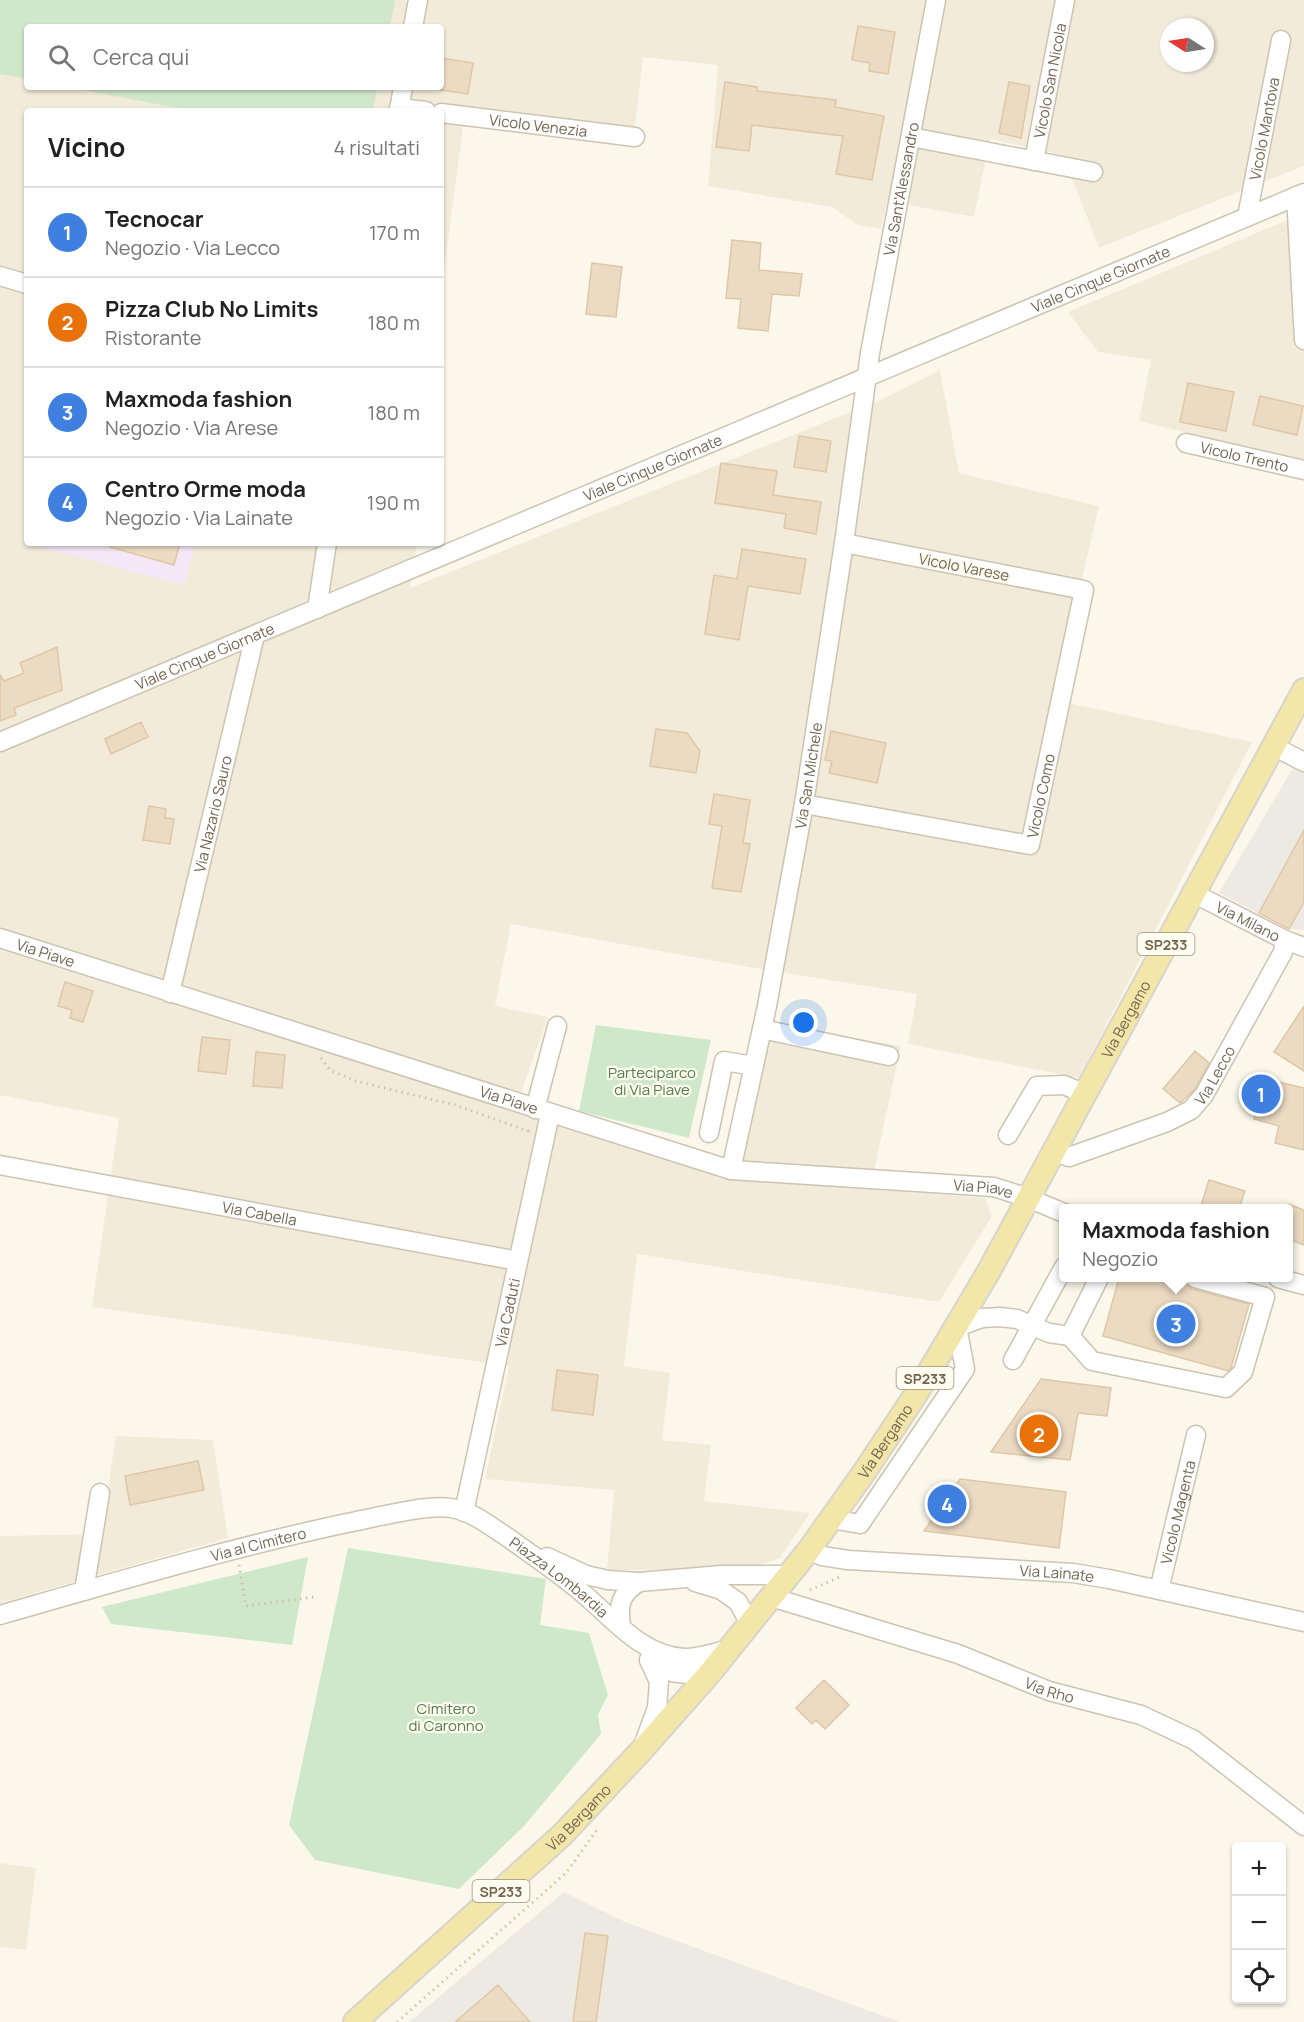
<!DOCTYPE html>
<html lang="it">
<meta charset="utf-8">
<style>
:root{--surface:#fff;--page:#f2f2f2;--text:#222;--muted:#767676;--line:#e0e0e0;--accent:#0b8043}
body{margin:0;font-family:Manrope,sans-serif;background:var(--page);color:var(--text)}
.controls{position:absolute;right:18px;bottom:18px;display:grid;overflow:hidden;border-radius:6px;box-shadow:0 2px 4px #0004}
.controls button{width:54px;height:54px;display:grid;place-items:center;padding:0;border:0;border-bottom:2px solid var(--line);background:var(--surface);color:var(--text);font:30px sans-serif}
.compass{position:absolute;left:1160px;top:18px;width:54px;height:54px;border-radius:50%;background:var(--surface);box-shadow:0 2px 4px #0004;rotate:282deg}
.you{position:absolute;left:804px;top:1023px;width:21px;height:21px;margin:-15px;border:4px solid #fff;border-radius:50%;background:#1a73e8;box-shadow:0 0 0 9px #1a73e833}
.badge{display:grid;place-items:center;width:39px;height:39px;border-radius:50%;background:var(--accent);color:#fff;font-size:20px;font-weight:700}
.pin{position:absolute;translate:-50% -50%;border:3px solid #fff;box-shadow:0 2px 6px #0006}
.popup{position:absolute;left:1059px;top:1204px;width:234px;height:78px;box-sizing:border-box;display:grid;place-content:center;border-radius:6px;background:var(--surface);filter:drop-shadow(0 2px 4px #0005);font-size:20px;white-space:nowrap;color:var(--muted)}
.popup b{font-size:22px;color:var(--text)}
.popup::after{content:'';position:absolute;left:50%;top:100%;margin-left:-12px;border:12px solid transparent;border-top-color:var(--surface)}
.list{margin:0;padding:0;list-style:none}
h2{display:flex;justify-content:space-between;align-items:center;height:78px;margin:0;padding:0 24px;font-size:26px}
h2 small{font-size:20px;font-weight:400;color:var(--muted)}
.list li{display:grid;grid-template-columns:39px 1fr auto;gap:18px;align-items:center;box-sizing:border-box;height:90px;padding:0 24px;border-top:2px solid var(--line)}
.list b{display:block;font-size:22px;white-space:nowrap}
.list p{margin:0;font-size:20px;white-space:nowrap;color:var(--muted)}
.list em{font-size:20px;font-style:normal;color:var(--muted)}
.icon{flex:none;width:33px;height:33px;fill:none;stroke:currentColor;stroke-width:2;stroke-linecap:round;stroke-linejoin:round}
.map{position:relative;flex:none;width:1304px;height:2022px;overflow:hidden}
.search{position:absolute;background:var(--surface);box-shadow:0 2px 4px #0004;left:24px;top:24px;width:420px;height:66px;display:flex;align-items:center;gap:15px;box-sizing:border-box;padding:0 21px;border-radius:6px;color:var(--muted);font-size:22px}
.panel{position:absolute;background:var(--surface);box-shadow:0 2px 4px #0004;left:24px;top:108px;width:420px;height:438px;border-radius:6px}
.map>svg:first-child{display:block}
.residential{fill:#f2ebda;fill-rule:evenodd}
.industrial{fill:#edeae3}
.education{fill:#f5e7f8}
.green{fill:#d0e8ca}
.building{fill:#ecdbc3;stroke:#dfc7a6;stroke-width:1.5}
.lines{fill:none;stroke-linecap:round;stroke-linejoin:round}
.minor-casing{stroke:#cdc3b1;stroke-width:21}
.major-casing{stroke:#d8d4ce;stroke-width:26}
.path{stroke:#d3c1a7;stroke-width:3;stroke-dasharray:1.5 4.5;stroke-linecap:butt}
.minor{stroke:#fff;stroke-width:18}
.major{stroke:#f3e6a9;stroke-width:22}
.labels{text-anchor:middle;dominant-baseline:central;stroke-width:4.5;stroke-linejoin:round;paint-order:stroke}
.shield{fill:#fefbf1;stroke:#9d9180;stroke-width:1.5}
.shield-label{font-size:14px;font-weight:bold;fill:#74644f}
.street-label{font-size:15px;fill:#74644f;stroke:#fefbf1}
.park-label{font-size:15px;fill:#517e4b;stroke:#fefbf1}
</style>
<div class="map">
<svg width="1304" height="2022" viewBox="0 0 1304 2022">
<rect width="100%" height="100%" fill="#fbf8eb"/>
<path class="residential" d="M0,0H1304V166L1099,248L1063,155L990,139L974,217L887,201L881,229L858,225L832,207L708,186L718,65L643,57L635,127L465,113L443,277L441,276V111H27V543H417L410,588L878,401L940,370L959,473L1099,506L1054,700L1252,742L1079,1078L908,1044L917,994L754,968L511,924L495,1006L548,1017L515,1109L733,1177L772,1023L901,1046L870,1189L985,1198L992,1216L939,1302L637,1254L624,1366L670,1373L662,1440L711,1445L704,1501L810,1513L780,1558L745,1570H607L614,1490L485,1479L509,1366L92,1307L119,1118L0,1095ZM27,27H441V87H27ZM1169,27H1205V63H1169Z
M1304,213V461L1139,421L1151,360L1098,352L1068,312Z
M116,1436L213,1440L228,1538L0,1603V1536L101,1534Z
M0,1863L36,1868L26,1950L0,1947Z"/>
<path class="industrial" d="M1304,749V930L1289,929L1219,893Z
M564,1892L625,1922L900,2022H409Z"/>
<path class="education" d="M37,543H195L184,585L36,546Z"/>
<path class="green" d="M0,0H395L390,27H27V79L0,74Z
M68,87H377L373,111H193Z
M596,1025L711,1040L689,1138L579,1111Z
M348,1548L546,1579L540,1625L589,1633L608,1695L598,1715L601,1734L524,1826L459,1889L315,1860L289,1825Z
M308,1557L292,1645L111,1624L102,1607Z"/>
<path class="building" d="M858,26L895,32L888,74L869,71L870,63L852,60Z
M441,58L473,63L468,94L441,90Z
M725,82L757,87V91L836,100L835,107L884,116L872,180L836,174L843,136L752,125L749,151L716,147Z
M1009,82L1030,86L1021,138L999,133Z
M732,240L761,243L759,270L802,274L799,296L772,294L768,331L738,328L741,299L726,298Z
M592,263L622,267L616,317L586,314Z
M1188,383L1234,392L1226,431L1180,422Z
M1260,396L1303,406L1297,435L1253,425Z
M799,436L831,441L826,472L794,467Z
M721,463L777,471L773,495L821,502L816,534L784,528L786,514L715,503Z
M111,543H180L174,565L110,547Z
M742,549L806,559L800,594L748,586L739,640L705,634L714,575L737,579Z
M57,647L62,690L14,708L16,715L0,721V675L4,681L24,673L20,663Z
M141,722L148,737L111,754L105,739Z
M656,729L687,733L700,751L696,773L650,766Z
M831,731L886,743L877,783L829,773L832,761L825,760Z
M714,794L750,800L743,843L750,844L741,892L712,888L722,826L709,824Z
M149,806L166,809L165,818L174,819L170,844L143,840Z
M1304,830V902L1289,929L1259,913Z
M65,982L93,991L83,1022L70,1018L72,1010L58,1006Z
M1304,1006V1071L1274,1052Z
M202,1037L230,1040L226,1074L198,1071Z
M1195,1051L1209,1063L1195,1089L1180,1103L1163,1089Z
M256,1052L285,1055L282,1088L253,1086Z
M1262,1078L1304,1088V1150L1275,1143L1279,1126L1254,1119Z
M1209,1180L1245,1191L1239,1209H1200Z
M1288,1204L1304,1210V1245L1288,1239Z
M1119,1278H1170L1184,1281L1192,1289L1249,1304L1231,1368L1228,1371L1103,1336Z
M557,1370L598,1375L593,1415L552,1410Z
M1041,1379L1111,1388L1107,1416L1078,1413L1070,1460L991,1452Z
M198,1461L204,1490L130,1505L125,1476Z
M960,1479L1066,1492L1059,1548L924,1531Z
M824,1680L849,1705L825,1729L816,1720L812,1724L796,1708Z
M585,1933L608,1936L596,2022H573Z
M498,1985L530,2022H455Z"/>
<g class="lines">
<g class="minor-casing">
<g id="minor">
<path d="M413,27L418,0"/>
<path d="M399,108L426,111"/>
<path d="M399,111L403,87"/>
<path id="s1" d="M441,113L635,137"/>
<path d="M911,137L1093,172"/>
<path id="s2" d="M1034,161L1065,0"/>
<path d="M1296,196L1304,340"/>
<path id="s3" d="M1247,217L1281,40"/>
<path d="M0,276L27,284"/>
<path id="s4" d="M1186,443L1304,470"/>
<path d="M317,609L327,543"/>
<path id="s5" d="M0,742L1304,193"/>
<path d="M1273,746L1304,762"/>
<path id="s6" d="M804,804L1030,845L1084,590L844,543"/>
<path id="s7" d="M1193,893L1285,940L1304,947"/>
<path id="s8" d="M0,938L731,1170L994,1187L1028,1198L1064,1213"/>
<path id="s9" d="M170,993L255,635"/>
<path d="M762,1029L889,1056"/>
<path d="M535,1109L557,1026"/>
<path d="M709,1133L724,1061L754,1066"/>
<path d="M1008,1135L1037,1086L1064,1085L1085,1094"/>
<path id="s10" d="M1054,1152L1069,1157L1167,1122L1191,1110L1204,1095L1283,952L1285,940"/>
<path id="s11" d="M0,1165L518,1261"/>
<path id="s12" d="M731,1170L767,1006L804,804L844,543L870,353L936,0"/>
<path d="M1278,1278L1304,1285"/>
<path d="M1070,1336L1099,1278"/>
<path d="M1013,1360L1064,1267"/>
<path id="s13" d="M464,1512L550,1114"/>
<path d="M831,1519L860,1524L965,1369L957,1327L982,1318L1000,1317L1017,1319L1049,1333L1070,1336L1092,1361L1226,1388L1243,1372L1265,1297L1195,1278"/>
<path id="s14" d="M809,1550L822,1556L848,1560L1073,1573L1109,1579L1304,1622"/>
<path d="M547,1557L586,1575L608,1580L639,1582L722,1575H789"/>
<path d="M695,1582L721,1590L738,1602L750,1624"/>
<path id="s15" d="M1159,1590L1196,1435"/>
<path d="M84,1591L100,1493"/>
<path id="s16" d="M771,1597L958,1654L1049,1691L1141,1715L1194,1740L1304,1826"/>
<path id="s17" d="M0,1615C115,1582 230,1548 347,1523C373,1518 426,1504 451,1508C472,1511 490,1526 507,1537C531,1554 557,1572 580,1591C611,1616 642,1657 685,1658C699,1658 713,1653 726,1650L732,1647"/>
<path d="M621,1626C618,1605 620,1594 639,1582"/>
<path d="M649,1660C666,1676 687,1674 709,1674"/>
<path d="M644,1743L657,1708L659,1682L649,1660"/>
</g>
</g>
<g class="major-casing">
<g id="major">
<path id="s18" d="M355,2022L562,1835L640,1752L709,1674L809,1550L865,1471L916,1394L989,1271L1304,690"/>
</g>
</g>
<path class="path" d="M321,1058L330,1070L356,1081L455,1105L528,1131L527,1133
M239,1565L246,1606L314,1597
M810,1590L840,1577
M397,2022L566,1873L599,1827"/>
<use href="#minor" class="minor"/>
<use href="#major" class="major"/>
</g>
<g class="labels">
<g class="shield">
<rect x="1137.5" y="933" width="57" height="22" rx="4.5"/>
<rect x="896.5" y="1367" width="57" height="22" rx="4.5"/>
<rect x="472.5" y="1880" width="57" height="22" rx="4.5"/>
</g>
<g class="shield-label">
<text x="1166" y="944">SP233</text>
<text x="925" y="1378">SP233</text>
<text x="501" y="1891">SP233</text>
</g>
<g class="street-label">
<text stroke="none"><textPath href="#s2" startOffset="82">Vicolo San Nicola</textPath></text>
<text stroke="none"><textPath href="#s1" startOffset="98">Vicolo Venezia</textPath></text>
<text stroke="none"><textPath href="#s3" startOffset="90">Vicolo Mantova</textPath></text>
<text stroke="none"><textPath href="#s12" startOffset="996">Via Sant'Alessandro</textPath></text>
<text stroke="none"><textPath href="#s5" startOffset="1194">Viale Cinque Giornate</textPath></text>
<text stroke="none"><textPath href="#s4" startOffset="60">Vicolo Trento</textPath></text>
<text stroke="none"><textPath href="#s5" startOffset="708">Viale Cinque Giornate</textPath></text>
<text transform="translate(964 567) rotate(11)">Vicolo Varese</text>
<text stroke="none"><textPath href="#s5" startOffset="222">Viale Cinque Giornate</textPath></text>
<text stroke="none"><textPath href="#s12" startOffset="402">Via San Michele</textPath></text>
<text stroke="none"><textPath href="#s6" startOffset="280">Vicolo Como</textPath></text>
<text stroke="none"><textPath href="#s9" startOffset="184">Via Nazario Sauro</textPath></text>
<text stroke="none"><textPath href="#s7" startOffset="62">Via Milano</textPath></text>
<text stroke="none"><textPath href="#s8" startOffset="48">Via Piave</textPath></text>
<text stroke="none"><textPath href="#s18" startOffset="1275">Via Bergamo</textPath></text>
<text stroke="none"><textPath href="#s10" startOffset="189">Via Lecco</textPath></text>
<text stroke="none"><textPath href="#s8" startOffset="534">Via Piave</textPath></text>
<text stroke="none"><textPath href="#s8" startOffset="1020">Via Piave</textPath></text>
<text stroke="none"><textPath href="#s11" startOffset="264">Via Cabella</textPath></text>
<text stroke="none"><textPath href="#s13" startOffset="204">Via Caduti</textPath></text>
<text stroke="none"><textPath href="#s18" startOffset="789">Via Bergamo</textPath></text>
<text stroke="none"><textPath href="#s15" startOffset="80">Vicolo Magenta</textPath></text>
<text stroke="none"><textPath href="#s17" startOffset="268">Via al Cimitero</textPath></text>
<text stroke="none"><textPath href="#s14" startOffset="250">Via Lainate</textPath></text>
<text stroke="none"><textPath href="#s17" startOffset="594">Piazza Lombardia</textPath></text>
<text stroke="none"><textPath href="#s16" startOffset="294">Via Rho</textPath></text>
<text stroke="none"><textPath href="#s18" startOffset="303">Via Bergamo</textPath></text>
</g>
<g class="park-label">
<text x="652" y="1072">Parteciparco<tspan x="652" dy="17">di Via Piave</tspan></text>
<text x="446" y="1708">Cimitero<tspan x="446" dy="17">di Caronno</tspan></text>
</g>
</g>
</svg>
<div class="controls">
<button>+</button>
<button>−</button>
<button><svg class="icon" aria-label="locate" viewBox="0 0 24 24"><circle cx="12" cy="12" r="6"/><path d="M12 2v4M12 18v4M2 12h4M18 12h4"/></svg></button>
</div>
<svg class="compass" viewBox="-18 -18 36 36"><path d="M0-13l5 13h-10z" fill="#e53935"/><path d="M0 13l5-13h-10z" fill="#767676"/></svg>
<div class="you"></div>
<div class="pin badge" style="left:1261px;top:1094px;background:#3f7fe0">1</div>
<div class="pin badge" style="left:1039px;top:1434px;background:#e8710a">2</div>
<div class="pin badge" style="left:1176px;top:1324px;background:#3f7fe0">3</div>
<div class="popup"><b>Maxmoda fashion</b>Negozio</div>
<div class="pin badge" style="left:947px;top:1504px;background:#3f7fe0">4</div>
<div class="search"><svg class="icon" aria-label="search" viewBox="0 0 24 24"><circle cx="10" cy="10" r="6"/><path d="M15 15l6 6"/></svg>Cerca qui</div>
<section class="panel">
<h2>Vicino<small>4 risultati</small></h2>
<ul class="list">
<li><span class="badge" style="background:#3f7fe0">1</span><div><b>Tecnocar</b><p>Negozio · Via Lecco</p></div><em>170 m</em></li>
<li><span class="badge" style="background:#e8710a">2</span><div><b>Pizza Club No Limits</b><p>Ristorante</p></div><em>180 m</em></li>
<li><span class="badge" style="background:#3f7fe0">3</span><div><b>Maxmoda fashion</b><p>Negozio · Via Arese</p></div><em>180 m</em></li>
<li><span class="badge" style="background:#3f7fe0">4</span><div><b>Centro Orme moda</b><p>Negozio · Via Lainate</p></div><em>190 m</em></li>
</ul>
</section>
</div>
